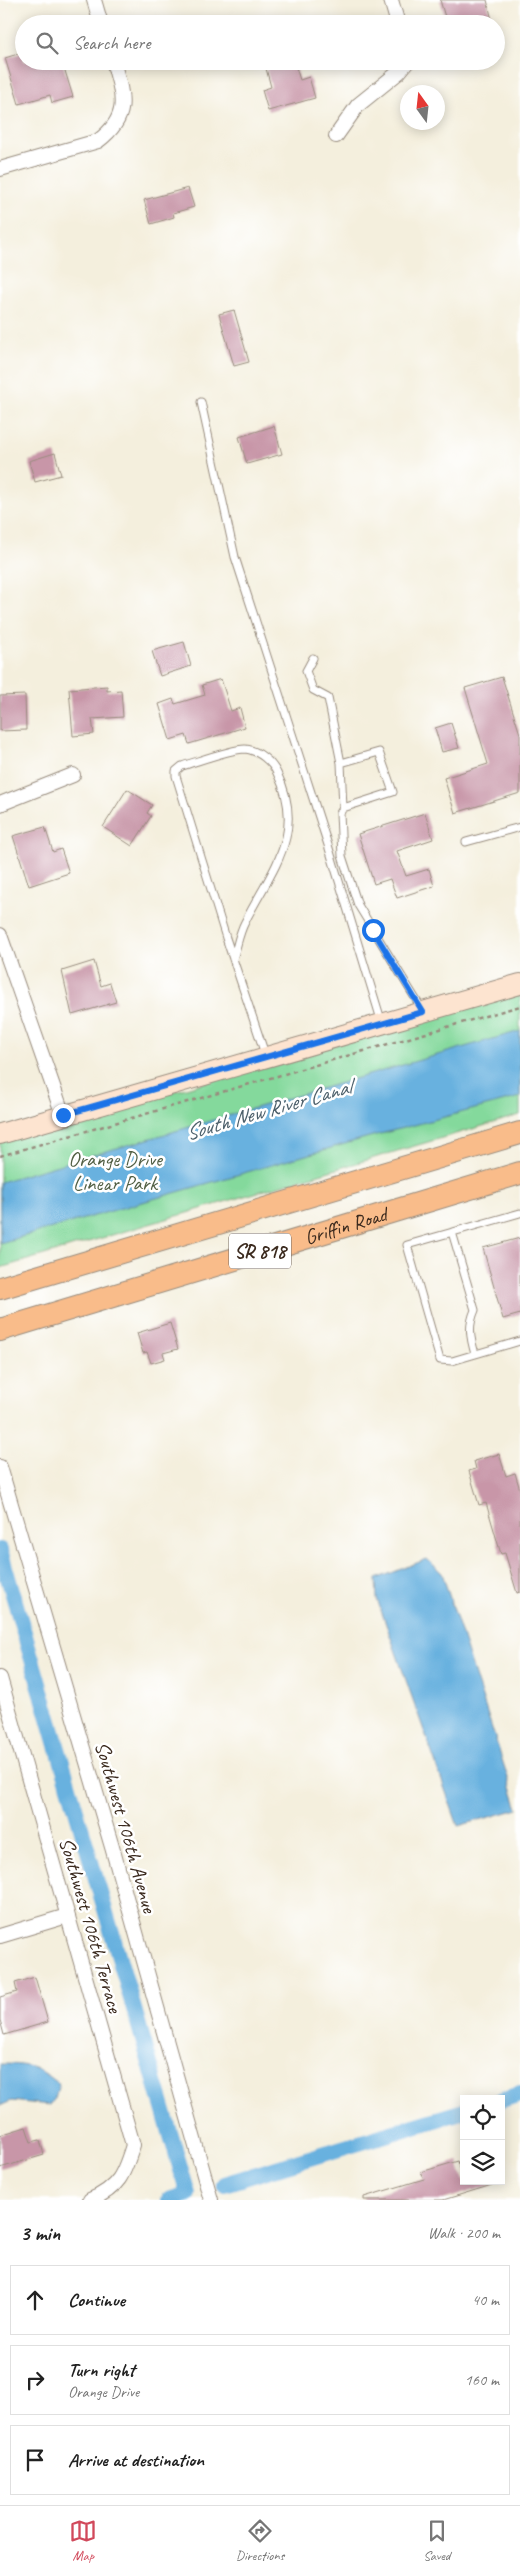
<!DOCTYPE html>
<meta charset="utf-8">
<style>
:root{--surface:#fff;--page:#f6f6f6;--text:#222;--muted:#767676;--line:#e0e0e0;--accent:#d1495b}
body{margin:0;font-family:Caveat,sans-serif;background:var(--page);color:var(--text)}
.controls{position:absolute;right:15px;bottom:15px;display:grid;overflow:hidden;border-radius:0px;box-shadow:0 2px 12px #0003}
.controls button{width:45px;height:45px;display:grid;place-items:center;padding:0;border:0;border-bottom:1px solid var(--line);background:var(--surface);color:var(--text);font:25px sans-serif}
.compass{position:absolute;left:400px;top:85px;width:45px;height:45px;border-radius:50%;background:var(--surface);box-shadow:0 2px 12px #0003;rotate:345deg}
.stop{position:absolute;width:15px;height:15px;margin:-11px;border:4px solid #1a73e8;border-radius:50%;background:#fff}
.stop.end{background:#1a73e8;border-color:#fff;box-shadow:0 1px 5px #0008}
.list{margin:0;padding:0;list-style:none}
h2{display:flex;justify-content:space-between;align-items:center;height:65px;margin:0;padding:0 20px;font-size:21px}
h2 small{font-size:16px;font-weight:400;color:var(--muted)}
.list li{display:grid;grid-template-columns:32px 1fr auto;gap:15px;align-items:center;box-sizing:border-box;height:70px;margin:0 10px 10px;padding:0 10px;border:1px solid var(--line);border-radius:0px}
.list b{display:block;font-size:19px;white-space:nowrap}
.list p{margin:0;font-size:16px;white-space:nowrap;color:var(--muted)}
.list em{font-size:16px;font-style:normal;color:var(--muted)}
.icon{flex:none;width:28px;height:28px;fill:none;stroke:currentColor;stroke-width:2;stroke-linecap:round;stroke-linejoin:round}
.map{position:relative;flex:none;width:520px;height:2200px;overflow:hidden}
.search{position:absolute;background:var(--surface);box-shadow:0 2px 12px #0003;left:15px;right:15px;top:15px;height:55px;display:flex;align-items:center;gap:12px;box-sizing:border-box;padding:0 18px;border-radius:28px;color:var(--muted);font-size:19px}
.sheet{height:305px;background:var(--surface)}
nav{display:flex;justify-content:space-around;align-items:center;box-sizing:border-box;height:70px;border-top:1px solid var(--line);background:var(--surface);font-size:14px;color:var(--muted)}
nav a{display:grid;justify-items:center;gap:2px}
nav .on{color:var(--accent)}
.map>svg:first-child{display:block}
.green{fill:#84d99c;stroke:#60825d}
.water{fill:#67b1df;stroke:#516e7e}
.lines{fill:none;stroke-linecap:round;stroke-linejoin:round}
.canal{stroke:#67b1df;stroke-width:16}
.building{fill:#c896a8}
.lane-casing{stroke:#988c7e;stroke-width:9}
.street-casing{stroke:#988c7e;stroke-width:16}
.secondary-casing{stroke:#988c7e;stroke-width:22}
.primary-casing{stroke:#988c7e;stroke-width:24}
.path{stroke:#988c7e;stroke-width:2.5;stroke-dasharray:4 4;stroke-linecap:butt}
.lane{stroke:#fff;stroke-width:7}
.street{stroke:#fff;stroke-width:14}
.secondary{stroke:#fde4d0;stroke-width:20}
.primary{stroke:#f9bc8a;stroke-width:22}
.route{stroke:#1a73e8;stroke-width:6}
.labels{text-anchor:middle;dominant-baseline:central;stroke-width:5;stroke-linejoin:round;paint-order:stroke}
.shield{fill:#fff;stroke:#766a62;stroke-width:1}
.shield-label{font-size:20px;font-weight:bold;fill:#3b2a1e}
.park-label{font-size:21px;fill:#515f44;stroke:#fff}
.street-label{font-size:21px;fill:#3b2a1e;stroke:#fff}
.water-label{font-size:22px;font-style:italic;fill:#4d606b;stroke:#fff}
</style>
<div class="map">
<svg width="520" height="2200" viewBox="0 0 520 2200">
<rect width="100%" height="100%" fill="#fff"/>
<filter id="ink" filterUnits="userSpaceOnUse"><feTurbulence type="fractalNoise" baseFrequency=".02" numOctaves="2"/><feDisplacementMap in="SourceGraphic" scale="10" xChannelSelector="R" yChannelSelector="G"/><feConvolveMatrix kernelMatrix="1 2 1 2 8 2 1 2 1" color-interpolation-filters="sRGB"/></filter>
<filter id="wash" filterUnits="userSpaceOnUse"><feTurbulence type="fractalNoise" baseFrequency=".0096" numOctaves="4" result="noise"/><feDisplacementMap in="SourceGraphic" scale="20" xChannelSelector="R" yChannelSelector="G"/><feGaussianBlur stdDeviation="1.12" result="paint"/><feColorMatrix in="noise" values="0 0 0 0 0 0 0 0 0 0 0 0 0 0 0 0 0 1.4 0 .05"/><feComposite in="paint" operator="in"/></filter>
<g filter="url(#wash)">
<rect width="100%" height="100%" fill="#f4efdd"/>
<path class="green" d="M520,991V1115L0,1268V1142Z"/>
<path class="water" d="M520,1031V1097L369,1137L0,1243V1182Z
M427,1559L442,1573L518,1809L458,1826L377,1599L376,1579Z
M0,2064C27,2064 38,2066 59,2084L55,2098L50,2105L11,2101L0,2106Z"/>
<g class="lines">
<path class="canal" d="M0,1550L188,2194L169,2200
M501,2100L520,2094
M224,2184L464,2111"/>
</g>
<g id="blocks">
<path class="building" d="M440,0H487L492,20L478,24H447Z
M24,52V61H62L73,97L52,103L50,95L19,104L5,58Z
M264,61H294L300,80L309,77L315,98L268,111L262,90L271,87Z
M188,188L194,207L173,213L174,217L151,224L144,200Z
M234,310L249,362L234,366L219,314Z
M274,426L282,454L247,464L239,437Z
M55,453L61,475L35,482L29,461Z
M184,642L191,666L160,676L152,651Z
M502,677L520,734V793L455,813L444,778L488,764L465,688Z
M221,679L231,711L240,708L245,727L189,744L186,735L170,740L159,704L173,699L175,704L205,695L202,685Z
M107,686V691L121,690L123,717L92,719L94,734L73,736L69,689Z
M25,695L26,730L0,731V696Z
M451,723L459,748L442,752L435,728Z
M127,789L152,805L147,813L151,816L132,846L103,827Z
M425,813L433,839L397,851L406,876L429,869L434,886L397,898L390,879L374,884L358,834Z
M45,827L53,852L61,849L69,873L29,886L13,836Z
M94,961L101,986L110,983L116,1002L72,1015L62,971Z
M520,1238V1314L503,1319L483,1248Z
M170,1323L178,1349L163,1353L165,1359L151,1363L147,1352L143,1353L137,1333Z
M499,1454L506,1476L515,1473L520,1490V1592L517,1593L505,1553L501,1554L486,1503L479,1505L469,1471L476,1469L474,1461Z
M35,1977L48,2022L4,2035L0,2020V1997L17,1992L15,1983Z
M26,2127L31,2142L40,2140L44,2155L0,2168V2135Z
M458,2161L464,2181H492V2185L443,2200H364V2197L424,2179L421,2172Z"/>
</g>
</g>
<g filter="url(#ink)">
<use href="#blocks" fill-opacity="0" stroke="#988c7e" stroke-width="1"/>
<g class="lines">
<g class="lane-casing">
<path id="lane" d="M201,402L235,557L328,845L382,1023
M313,658L306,671L313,690L328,698L341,763
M343,808L341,763L379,752L393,792L343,808L340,813L342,856L358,905L423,1011
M466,842L520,827
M233,959C237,947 239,933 245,922C271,870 307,834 277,773C272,762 258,750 245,749C231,749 196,762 182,766L176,771V776L226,938L266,1057
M520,1213L407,1245L440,1360L452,1361L520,1341
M452,1232L475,1310C468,1326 470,1337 475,1354"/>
</g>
<g class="street-casing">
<path id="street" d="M94,0L101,24
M391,0L398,24
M336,136L358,105L399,72L408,61
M0,169L98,141C131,116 123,96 113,61
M0,804L73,775
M0,935L63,1115
M0,1467L112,1847L211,2200
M0,1678L133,2145C124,2174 119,2188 90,2200
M0,1936L67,1916"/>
</g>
<g class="secondary-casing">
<path id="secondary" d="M0,1134L520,984"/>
</g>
<g class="primary-casing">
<g id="primary">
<path d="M0,1288L520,1133"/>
<path id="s1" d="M0,1330L520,1173"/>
</g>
</g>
<path class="path" d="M0,1156L520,1006"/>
<use href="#lane" class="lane"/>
<use href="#street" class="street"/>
<use href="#secondary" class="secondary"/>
<use href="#primary" class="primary"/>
</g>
</g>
<g class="lines" filter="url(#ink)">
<path class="route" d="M63,1115L423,1012L373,930"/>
</g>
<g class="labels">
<rect class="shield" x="229" y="1233.5" width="62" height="35" rx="4"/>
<g class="shield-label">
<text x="260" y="1251">SR 818</text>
</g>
<g class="park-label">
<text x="115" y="1159">Orange Drive<tspan x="115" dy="24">Linear Park</tspan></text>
</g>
<g class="street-label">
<text stroke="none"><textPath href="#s1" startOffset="361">Griffin Road</textPath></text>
<text transform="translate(126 1827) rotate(74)">Southwest 106th Avenue</text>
<text transform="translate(91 1925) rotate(74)">Southwest 106th Terrace</text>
</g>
<g class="water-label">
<text transform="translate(268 1110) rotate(-16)">South New River Canal</text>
</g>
</g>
</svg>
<div class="controls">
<button><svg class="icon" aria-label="locate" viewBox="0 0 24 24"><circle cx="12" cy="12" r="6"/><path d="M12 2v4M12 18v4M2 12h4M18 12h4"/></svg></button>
<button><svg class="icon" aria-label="layers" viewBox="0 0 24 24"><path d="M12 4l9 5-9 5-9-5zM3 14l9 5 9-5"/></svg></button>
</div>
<svg class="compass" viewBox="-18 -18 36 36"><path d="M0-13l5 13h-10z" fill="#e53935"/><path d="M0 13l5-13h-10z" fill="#767676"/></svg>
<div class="stop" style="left:373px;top:930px"></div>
<div class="stop end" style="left:63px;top:1115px"></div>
<div class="search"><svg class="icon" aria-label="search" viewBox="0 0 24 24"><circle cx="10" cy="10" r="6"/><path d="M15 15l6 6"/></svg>Search here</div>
</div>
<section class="sheet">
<h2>3 min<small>Walk · 200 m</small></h2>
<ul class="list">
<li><svg class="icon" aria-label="ahead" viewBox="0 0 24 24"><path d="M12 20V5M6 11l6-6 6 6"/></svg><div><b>Continue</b></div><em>40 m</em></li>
<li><svg class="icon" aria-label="right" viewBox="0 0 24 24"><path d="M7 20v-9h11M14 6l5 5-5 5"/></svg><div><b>Turn right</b><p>Orange Drive</p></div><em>160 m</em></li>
<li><svg class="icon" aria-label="arrive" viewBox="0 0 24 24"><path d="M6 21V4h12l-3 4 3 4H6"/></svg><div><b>Arrive at destination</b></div></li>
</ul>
</section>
<nav>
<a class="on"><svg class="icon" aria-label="map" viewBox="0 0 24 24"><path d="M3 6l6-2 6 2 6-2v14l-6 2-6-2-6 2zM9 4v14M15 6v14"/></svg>Map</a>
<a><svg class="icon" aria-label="directions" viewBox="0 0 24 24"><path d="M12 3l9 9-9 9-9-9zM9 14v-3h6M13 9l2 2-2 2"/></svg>Directions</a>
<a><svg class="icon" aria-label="saved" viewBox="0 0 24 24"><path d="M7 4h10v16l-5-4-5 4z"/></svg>Saved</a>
</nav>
